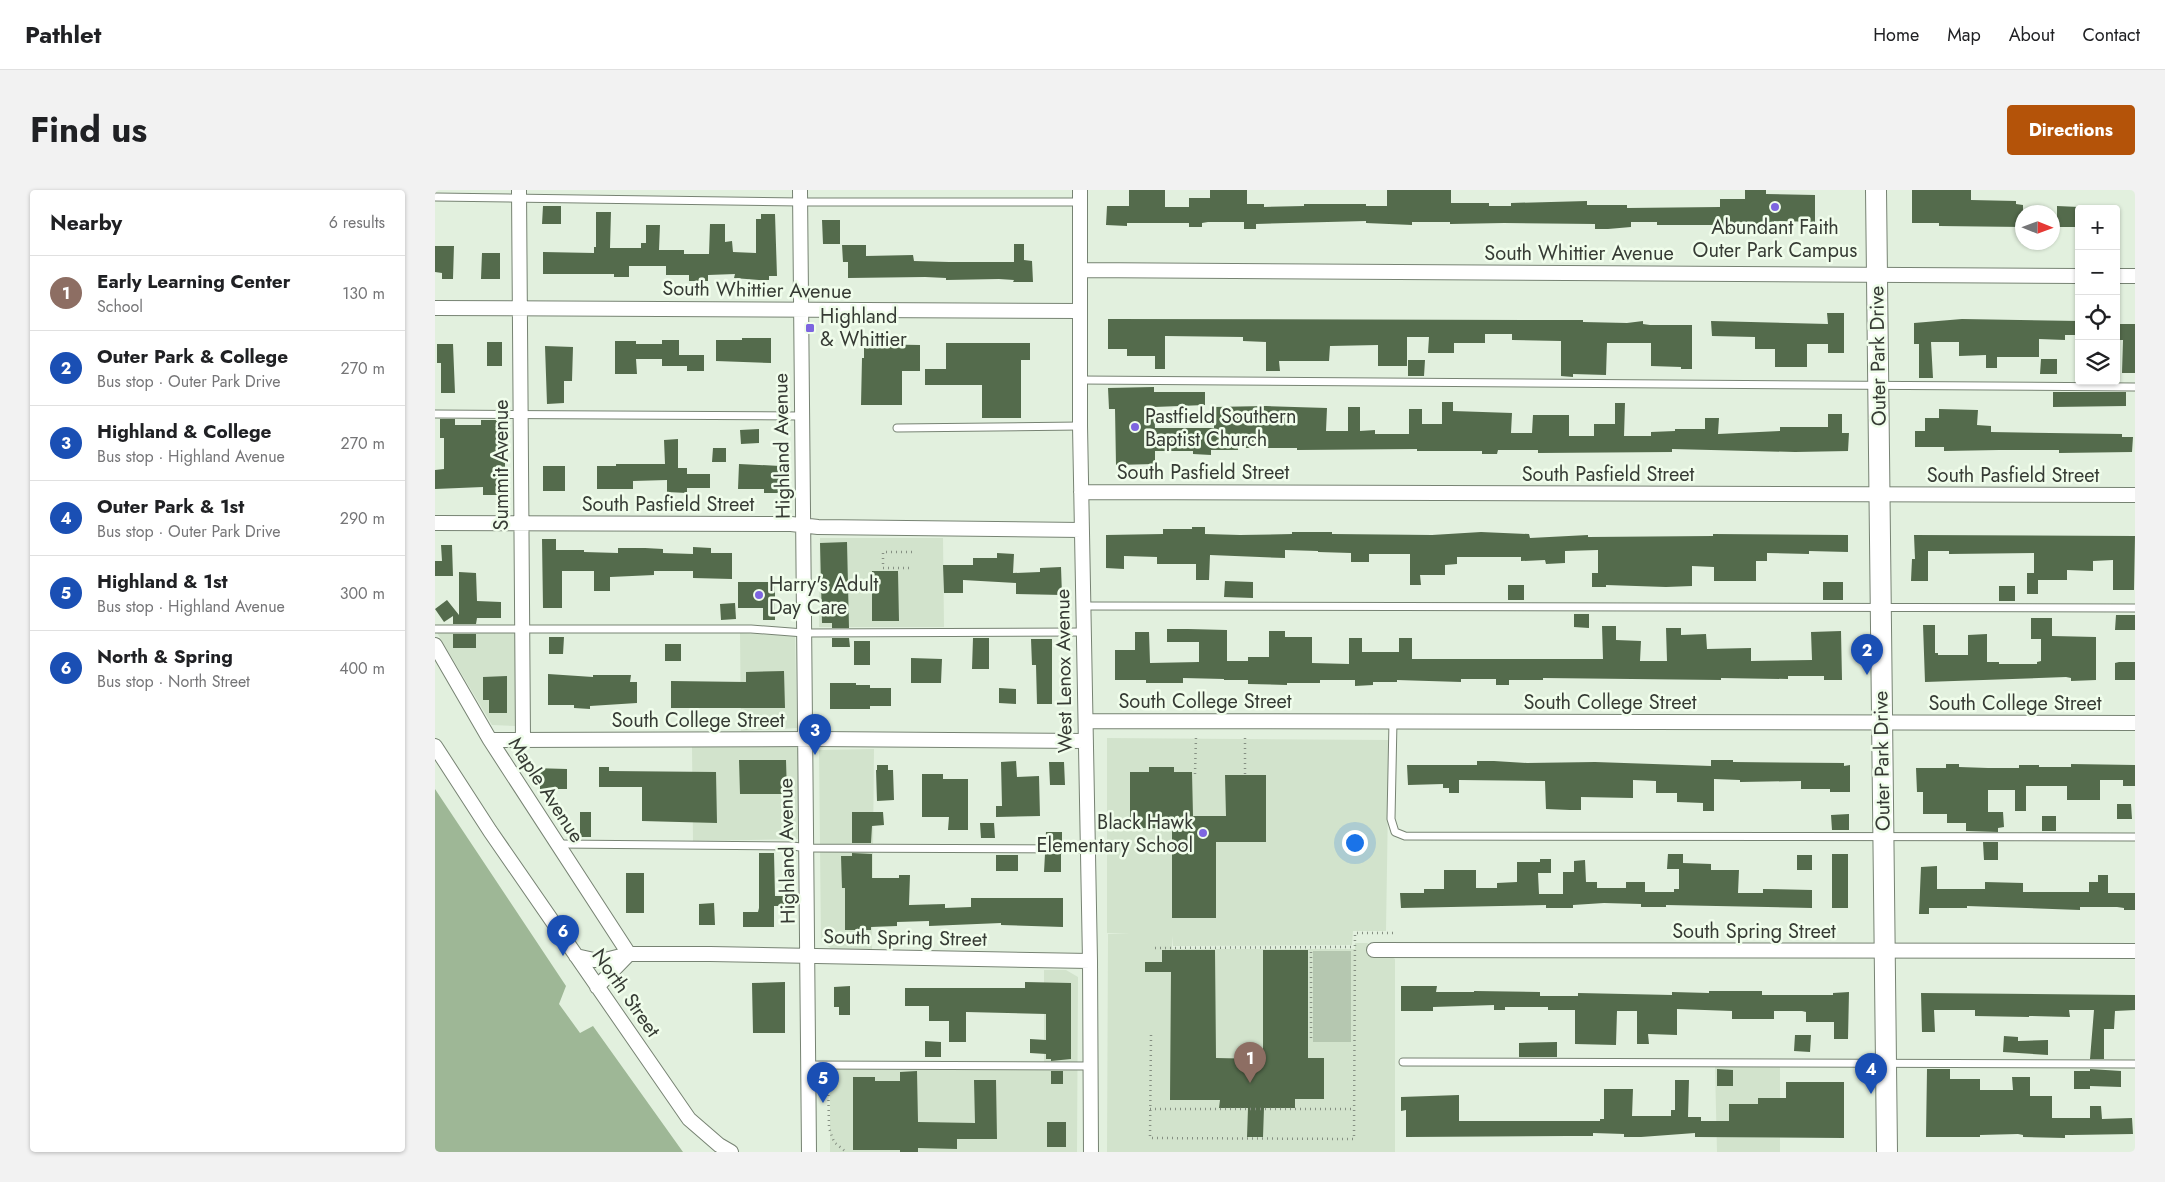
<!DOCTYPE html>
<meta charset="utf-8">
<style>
:root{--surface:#fff;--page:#f2f2f2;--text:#202124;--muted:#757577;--line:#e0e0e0;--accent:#b45309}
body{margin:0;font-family:Jost,sans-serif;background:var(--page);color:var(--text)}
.controls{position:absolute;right:15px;top:15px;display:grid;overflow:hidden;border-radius:5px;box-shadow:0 1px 4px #0004}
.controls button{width:45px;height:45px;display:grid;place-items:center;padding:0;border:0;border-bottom:1px solid var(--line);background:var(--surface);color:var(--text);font:25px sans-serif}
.compass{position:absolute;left:1580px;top:15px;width:45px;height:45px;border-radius:50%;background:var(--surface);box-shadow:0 1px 4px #0004;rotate:91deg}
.you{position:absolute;left:919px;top:652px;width:18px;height:18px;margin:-12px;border:4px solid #fff;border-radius:50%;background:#1a73e8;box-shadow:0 0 0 8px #1a73e833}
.badge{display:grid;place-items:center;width:32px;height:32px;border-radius:50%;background:var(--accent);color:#fff;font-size:16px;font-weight:700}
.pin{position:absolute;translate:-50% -41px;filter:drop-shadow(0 1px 2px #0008)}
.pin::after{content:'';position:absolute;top:26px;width:18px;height:15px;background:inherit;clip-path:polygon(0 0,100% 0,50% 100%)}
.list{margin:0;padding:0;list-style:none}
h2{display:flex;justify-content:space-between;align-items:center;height:65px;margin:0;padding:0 20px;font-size:21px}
h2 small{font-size:16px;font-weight:400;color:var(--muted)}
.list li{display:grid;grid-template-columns:32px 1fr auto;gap:15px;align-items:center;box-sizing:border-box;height:75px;padding:0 20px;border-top:1px solid var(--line)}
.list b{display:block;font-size:19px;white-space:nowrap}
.list p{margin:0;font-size:16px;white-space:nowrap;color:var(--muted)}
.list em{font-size:16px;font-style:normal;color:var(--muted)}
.icon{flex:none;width:28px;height:28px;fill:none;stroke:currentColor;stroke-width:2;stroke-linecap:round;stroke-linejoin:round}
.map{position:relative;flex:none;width:1700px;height:962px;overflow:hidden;border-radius:5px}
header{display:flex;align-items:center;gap:30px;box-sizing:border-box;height:70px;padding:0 25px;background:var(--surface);border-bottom:1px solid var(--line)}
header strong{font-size:24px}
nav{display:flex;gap:28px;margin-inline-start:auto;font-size:18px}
.intro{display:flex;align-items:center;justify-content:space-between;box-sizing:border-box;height:120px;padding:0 30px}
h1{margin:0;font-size:35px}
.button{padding:12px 22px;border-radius:5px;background:var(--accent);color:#fff;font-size:18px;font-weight:700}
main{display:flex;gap:30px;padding:0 30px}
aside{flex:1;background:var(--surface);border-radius:5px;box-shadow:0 1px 4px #0004}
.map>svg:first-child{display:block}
.built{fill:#d2e3cc}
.green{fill:#b5c7b0}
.forest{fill:#9eb796}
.building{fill:#546b4c}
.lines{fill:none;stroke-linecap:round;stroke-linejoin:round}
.lane-casing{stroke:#778373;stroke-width:9}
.street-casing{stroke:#778373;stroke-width:16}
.secondary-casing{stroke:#778373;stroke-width:22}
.path{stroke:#869083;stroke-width:2.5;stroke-dasharray:1 4;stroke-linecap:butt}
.lane{stroke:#fff;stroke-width:7}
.street{stroke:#fff;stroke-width:14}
.secondary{stroke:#fff;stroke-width:20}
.poi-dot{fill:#7d65e0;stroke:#f0fdeb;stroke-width:2}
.labels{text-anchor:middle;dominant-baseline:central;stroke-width:5;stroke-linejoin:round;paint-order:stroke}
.poi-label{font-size:20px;fill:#363b34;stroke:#f0fdeb;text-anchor:start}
.street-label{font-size:20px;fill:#363b34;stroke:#f0fdeb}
</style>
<header>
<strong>Pathlet</strong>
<nav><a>Home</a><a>Map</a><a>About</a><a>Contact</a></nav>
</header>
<div class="intro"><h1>Find us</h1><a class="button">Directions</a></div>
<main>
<aside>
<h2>Nearby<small>6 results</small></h2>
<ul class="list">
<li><span class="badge" style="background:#8d6e63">1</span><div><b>Early Learning Center</b><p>School</p></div><em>130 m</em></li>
<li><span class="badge" style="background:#1a4fb4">2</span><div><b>Outer Park &amp; College</b><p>Bus stop · Outer Park Drive</p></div><em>270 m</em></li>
<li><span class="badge" style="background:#1a4fb4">3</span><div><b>Highland &amp; College</b><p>Bus stop · Highland Avenue</p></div><em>270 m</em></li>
<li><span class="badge" style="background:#1a4fb4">4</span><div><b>Outer Park &amp; 1st</b><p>Bus stop · Outer Park Drive</p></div><em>290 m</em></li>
<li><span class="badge" style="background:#1a4fb4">5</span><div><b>Highland &amp; 1st</b><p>Bus stop · Highland Avenue</p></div><em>300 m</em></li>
<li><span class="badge" style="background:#1a4fb4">6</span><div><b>North &amp; Spring</b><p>Bus stop · North Street</p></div><em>400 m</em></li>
</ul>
</aside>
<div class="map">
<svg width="1700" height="962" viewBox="0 0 1700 962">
<rect width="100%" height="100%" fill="#e2f0de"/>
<path class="built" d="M385,348H508L509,437H384Z
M1,441L80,442V536L57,535Z
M305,443L360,446L362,538L306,541Z
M672,548L954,550L951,741H918L917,755L738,756L737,746V759H920V753H932L960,769V962H672L673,744L695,743H672Z
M363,556L364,649L258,651L257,557Z
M439,559L437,762L398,760L386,751L384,560Z
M609,780H631L643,787L642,962H395V877L609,880Z
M1280,877H1345V962H1282Z"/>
<path class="green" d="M878,761H916V852H878Z"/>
<path class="forest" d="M0,599L131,796L124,814L145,843L158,836L248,962H0Z"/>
<path class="building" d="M694,0H730V17H754V8H775V0H812V14H829V17L869,16V14H931V16H952V0H1016V13H1054V16H1076V13L1152,11V15H1192V18L1285,17V9H1310V0H1331V4L1380,5V32L1339,31V41H1326V35H1302V40L1285,39V35H1222V32H1196V37L1173,39H1160V34L1069,33L1015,34V32H977V35L931,33V31L821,34V39H809V32H773L767,33V37H754V33H692V36L671,35L672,16H694Z
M1477,0H1536V10L1581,11V14L1588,15V37L1504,36V33H1477Z
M108,16H126V34H107Z
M1622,16L1644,17V37H1622Z
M161,22H176L175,58H206V53H211V35H225L224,60H249V64H274L275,34H290V52L297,51L298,62L321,63V29H326V24H340L342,86H334V90H324L299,88L300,84L273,85V91H254V85H231V76H194V87H179V84H108V62L159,63V57H161Z
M387,30H405V54H388Z
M579,54H589V70L597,71L598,92H578L579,90L564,89L511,90V88L490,87L413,88V72H408L407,55H431V66L478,65L479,71L514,72H579Z
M0,56H19L18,89H7V83L0,82Z
M47,63H65V89H46Z
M1392,123H1409V163H1393V154H1372V177H1340V159H1320V147L1277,146L1276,131L1393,134Z
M673,129L1148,130V132L1192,133L1208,131V134L1215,135H1257V179H1246V177L1216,176V153H1172L1171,185L1138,184V187L1126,186V151L1077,150V144H1050V153H1019V163H993L994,147H972V176H943V155L895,156L894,171H844L845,181H831V152L808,151V147L730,146V179H720V166H692V159H673Z
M1527,129L1644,131V145H1630V150L1604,149V167H1562V178H1551V165L1524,166V152H1496L1498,188H1484V154H1479V133Z
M1681,134H1700V183H1687L1688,150H1681Z
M307,148H336V173L281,171V150H307Z
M227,150H244V165H269V181H252V176H227V169H201L202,184H180V151H201V154H227Z
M52,152H67V176H52Z
M511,153H595V170H586V228H547V195H490V179H511Z
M2,154H18L20,203H6V173H2Z
M429,154L485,155V181H467V215H426L427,168H429Z
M110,156L138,157L137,191H129V213L112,214Z
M1606,169H1622V184H1605Z
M973,170H990L989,186H973Z
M719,197V202H770V215L719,217L720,238H779V217L831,216L892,218L891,241H913V217H925V241L940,240V244H974V219H987V234H1007V212H1018V221L1077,223L1076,243H1097L1098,225H1134V246H1159V234H1180V213H1190L1189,246H1216V242L1240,241V239H1270V228H1284L1283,244L1345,241V237H1393V224H1407V243H1414L1413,261L1360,262L1237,259V262L1103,263V260H1063L1062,264H1047V261H982V259L862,260V258H803V260H776V265L758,264V261H720V274L681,275L680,219H674L673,198Z
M1618,202H1691V216L1618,217Z
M1504,219L1543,220L1542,235L1556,236V242L1687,244V247H1698L1697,262L1624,263V260H1564L1509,261V257H1480V241H1490V228H1504Z
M5,229H20V235H46V230H66V263H70V305H48V297L0,299V280L9,279V248H5Z
M324,239V253L306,254L305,240Z
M243,249V278H252V284H275V298H252V303L232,302V290L198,291V299H162V276H181V274H230L229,250Z
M278,258H291V272H277Z
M304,274L345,276L346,303H329V299H303Z
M108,276H130V301H108Z
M757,337H770V344L805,345L857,344V342H897V344L997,345L1046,342L1094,344L1095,348L1153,345V347L1278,346V344L1413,345V362L1374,361V364L1332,363V371H1321V391H1279V377L1257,376V396L1231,397L1171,395V397H1157V383H1163V360L1130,361V373L1111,374L1110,370L1086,371V367H1022V374L1010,375V385H985L986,395H975V364H934V372H916V363L883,362V361L850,360V368L775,365L774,390H761V374H722V367L689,366V379L671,378V345L728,344V339H757Z
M1479,345L1700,346L1699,400H1678V370L1658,371V381L1632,380V390H1603V404H1592V383H1599V363L1514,364V361H1493V391H1476L1477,369H1480Z
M107,349H121V360H149V362L183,363V358H210L228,359V363L258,364V357L276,358V363H297V389L258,388V381H219V385L175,387V401H159V381H127V418H108Z
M412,352L414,438H397V433H387L385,353Z
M6,355H17L18,386H0V371H7Z
M562,363L579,364L578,383L605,382V378L626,377L627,405L581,404V393L528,390V403H509L508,375H538V368H562Z
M437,381H463L464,431H437Z
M24,382L41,383L42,411L66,412V428H42L41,434H18V426L9,432L0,419L12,410L24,425Z
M790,391L818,392V408L789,407Z
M303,392H340V430H328V418H303Z
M1388,392H1408V410H1388Z
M1073,395H1089V410H1073Z
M1564,396H1580V411H1564Z
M300,413L301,429L286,430L285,414Z
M1139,424H1154V438L1139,437Z
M1681,425H1700V440H1680Z
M1596,428H1617V446L1661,447V490L1636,491V488L1631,487L1490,492L1488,435H1500V463H1503V465H1533V445L1552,444V472H1564V474H1602V472L1606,471V449H1596Z
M1167,436H1181V450L1206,451L1205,471H1232L1231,438H1246V445L1271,444L1272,459L1316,458V471L1377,470L1376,442L1406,441L1407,490H1389V486H1353V489L1286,488V490L1108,488V490H1074V495H1061V489H1026V492L962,490V492H938V495L920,496V490H885V493H852V495L813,494V490H789V489L748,488V493H711V490H680V460H700V442H714L715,473L764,472V452H732V439H753L792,440V471H813V467H834V441H850V447H877V473L914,474V448H927V462H964V448H977V469H1168Z
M18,444H41V458H18Z
M114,447H129L128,464H114Z
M397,448H414L415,457H397Z
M538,448H554V479H537Z
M596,449H617V514H602L601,475H597Z
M419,451H435V475H419Z
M230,454H246V471H230Z
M476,468L507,469L506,493H476Z
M1684,472H1700V490H1680V473Z
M349,481L350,518H236V491L311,492V482Z
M113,484L158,487V485H196L195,492H202V513L155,516V519L139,518V515H113Z
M72,486V523H54V510H48V487Z
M395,493H421V495H435V498H456V516H435V519H395Z
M564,498L581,499V514L564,513Z
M304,570H351L352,604H305Z
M1276,570H1298V572L1409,573V576L1415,575V602H1395V599H1366V591L1305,592V590L1279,589V621H1268V613L1242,612V603H1221V591L1198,590V608L1146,607V620H1135L1111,619L1110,591L1024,590V603H1014V598H1008V594L973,595L972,575H1042V571H1059L1092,573L1160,572L1276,576Z
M581,571L582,587L604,586L605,626L561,627V616H567L566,572Z
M614,572H629L630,595H615Z
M1511,574H1524V577L1553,578H1584V575H1604V577H1636V574L1700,575V596H1688V590H1665V610H1632V596H1591V621H1580V600H1553V622H1568L1569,637L1563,638V642L1531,641V633H1512V624H1488V602H1482L1481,578H1511Z
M442,575H453V580H458L459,610L442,611L441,580H442Z
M164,577H174V581L281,582L282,633L207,631V597H164Z
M714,577H739V582H757L758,626H791L790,585H831V652H781V728H737V638H695V582H714Z
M98,578L132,579V599H105V595H98Z
M487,584H508V589H533V640H513L514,627H487Z
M1682,614H1696L1697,629H1682Z
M145,622H156V647H145Z
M417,622H448L449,635L437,636L436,653H417Z
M1414,624V640H1397L1396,625Z
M1607,626H1621V641H1607Z
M545,633H559L560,648H546Z
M611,642H627V653L610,654Z
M1548,652H1563V670H1549Z
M324,663H339L340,706H352V716H339V737H308V722H323L324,718Z
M417,663L437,664V688H464V685H475L474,715L510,714V718L536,717V708H628V737L566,735V733L494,736V731L462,732V736L436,737V740H410V698H407L406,666H417Z
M610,664H626V682H609Z
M1233,664H1248V673L1276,674V680H1304L1303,703H1328V699L1377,700V718L1231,715V717H1206V714L1169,713L1138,715V718H1111V715L966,718L965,703H989V699H1009V680H1041V698H1062V693L1082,692V672H1105V669H1116V683H1103L1104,704H1128V682H1139V671L1150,670L1151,692H1162V698H1191V692H1210V702H1239V699H1244V679H1232Z
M1397,664H1413V718H1397Z
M561,665H583V681H561Z
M1362,665H1377V680H1362Z
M1502,676V699H1550V692L1588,693V702H1654V692H1663V685H1673V703H1700V720H1689V718L1682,717H1645V720L1532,716V718H1494V724H1484L1486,677Z
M191,683H209V723H191Z
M279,713L280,735H264V714Z
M727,760H780L781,868L828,869V760H873V868H889V909H860V918H829L828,947H812L813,918H784L785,910H735L736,782H710V772H727Z
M350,792V843H318L317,793Z
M590,792L636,793V869L616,871V869H611V864L595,863V849L611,850V824L531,822V852H514V831H494V816H470V798H590Z
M415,796V825H404V817H399V797Z
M966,796H1002L1001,802H1039V801L1105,802V806H1143V803L1237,805V802L1274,803V801H1327V805H1398V803L1414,802L1413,849H1399V832H1371V822L1367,821H1339V829H1297V821L1242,819V845L1213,844L1214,854H1202V821H1182L1181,855L1140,854V820H1113V817H1070V820H1059V815L998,817V821H966Z
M1486,803L1700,805V820L1680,821L1679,839H1669V869H1655L1659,820H1634L1635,827L1594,826V827L1540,826V820H1499L1500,842H1487Z
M1360,845H1376L1375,862L1359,861Z
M1569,846L1583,847V851L1613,850V865L1568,862Z
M490,851L506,852V867H490Z
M1122,852V867H1084V853Z
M1282,879L1298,880V896H1282Z
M1492,879H1515V889H1545V900H1578L1577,887H1595V906H1617V928H1655V916H1666L1667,929L1697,928L1698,944L1636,945H1630V948L1588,947V945L1583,944L1545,945V947H1491Z
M1655,879L1686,881V897L1655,896V899H1639V881H1655Z
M482,881L483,932L540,933L539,890H561L562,949H522V959L483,958V962H465V960H418V887H440V891H465V882Z
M616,881H628V894H616Z
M1240,890H1254L1253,927H1266V931H1294V914H1323V908H1351V892H1409V948L1260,947V943L1206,947H1189V944L1158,943V946H1133L971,947V920L966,921V907L1024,905V931H1165V929H1169V899H1198L1197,926H1236V920H1240Z
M612,932H631V957H612Z"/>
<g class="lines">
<g class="lane-casing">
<path id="lane" d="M0,7L365,12H645
M645,190L1700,197
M0,224L366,226
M462,238L645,236
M648,416L1700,418
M0,439H316L369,443L648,442
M958,531L956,629L960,642L970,646L1700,647
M123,654L358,656L372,658L652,659
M968,872L1700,874
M374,875L656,876"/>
</g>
<g class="street-casing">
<path id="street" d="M84,0L88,549
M365,0L374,962
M645,0V236L655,771L656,962
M645,80L1644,86
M1681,86H1700
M0,118L645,121
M646,302L1700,305
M0,333L356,334L383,337L647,340
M0,455L55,550L194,764
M651,531L1700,533
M55,550L380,549L651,551
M0,556L55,641L254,929L284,955L296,962
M939,760L1700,761
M141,766L159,770H170L194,764H275L655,771
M162,797L194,764"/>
</g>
<g class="secondary-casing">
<path id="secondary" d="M1441,0L1452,962"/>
</g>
<path class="path" d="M477,362H448V378H477
M760,584L761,547
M810,584V547
M720,758L919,757
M716,845L715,948L919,949L920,743H958
M876,848V758
M393,885L394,938L399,952L411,962
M715,919H919"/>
<use href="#lane" class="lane"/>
<use href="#street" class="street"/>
<use href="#secondary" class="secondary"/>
</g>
<g class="poi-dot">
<circle cx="1340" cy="17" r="5"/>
<rect x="370" y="133" width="10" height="10" rx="2.5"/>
<circle cx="700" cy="237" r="5"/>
<circle cx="324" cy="405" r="5"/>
<circle cx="768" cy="643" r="5"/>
</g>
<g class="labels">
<g class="poi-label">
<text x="1340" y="37" text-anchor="middle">Abundant Faith<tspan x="1340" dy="23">Outer Park Campus</tspan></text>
<text x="385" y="126">Highland<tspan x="385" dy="23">&amp; Whittier</tspan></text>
<text x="710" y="226">Pastfield Southern<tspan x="710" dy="23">Baptist Church</tspan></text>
<text x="334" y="394">Harry's Adult<tspan x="334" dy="23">Day Care</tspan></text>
<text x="758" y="632" text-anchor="end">Black Hawk<tspan x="758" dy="23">Elementary School</tspan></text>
</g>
<g class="street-label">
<text x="1144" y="63">South Whittier Avenue</text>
<text transform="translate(322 100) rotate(1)">South Whittier Avenue</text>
<text transform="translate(1443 166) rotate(-91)">Outer Park Drive</text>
<text transform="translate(347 256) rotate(-91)">Highland Avenue</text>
<text transform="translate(66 275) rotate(-90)">Summit Avenue</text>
<text x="768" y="282">South Pasfield Street</text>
<text x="1173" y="284">South Pasfield Street</text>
<text x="1578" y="285">South Pasfield Street</text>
<text x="233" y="314">South Pasfield Street</text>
<text transform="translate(629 481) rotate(-91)">West Lenox Avenue</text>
<text x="770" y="511">South College Street</text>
<text x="1175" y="512">South College Street</text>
<text x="1580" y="513">South College Street</text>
<text x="263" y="530">South College Street</text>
<text transform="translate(1447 571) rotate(-91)">Outer Park Drive</text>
<text transform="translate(111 600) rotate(57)">Maple Avenue</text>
<text transform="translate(352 661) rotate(-91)">Highland Avenue</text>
<text x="1319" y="741">South Spring Street</text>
<text transform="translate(470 748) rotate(1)">South Spring Street</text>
<text transform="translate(191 803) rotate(55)">North Street</text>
</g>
</g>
</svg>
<div class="controls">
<button>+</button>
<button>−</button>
<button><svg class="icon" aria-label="locate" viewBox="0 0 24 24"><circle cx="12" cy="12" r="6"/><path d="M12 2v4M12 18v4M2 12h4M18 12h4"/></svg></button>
<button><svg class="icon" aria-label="layers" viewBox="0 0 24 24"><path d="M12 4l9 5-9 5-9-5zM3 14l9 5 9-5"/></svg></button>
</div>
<svg class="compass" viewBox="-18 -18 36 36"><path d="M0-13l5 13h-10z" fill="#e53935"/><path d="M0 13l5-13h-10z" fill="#757577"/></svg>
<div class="you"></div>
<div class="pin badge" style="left:815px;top:893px;background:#8d6e63">1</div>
<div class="pin badge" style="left:1432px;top:485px;background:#1a4fb4">2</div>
<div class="pin badge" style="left:380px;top:565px;background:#1a4fb4">3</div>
<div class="pin badge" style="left:1436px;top:904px;background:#1a4fb4">4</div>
<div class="pin badge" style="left:388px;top:913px;background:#1a4fb4">5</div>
<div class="pin badge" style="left:128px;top:766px;background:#1a4fb4">6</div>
</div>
</main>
